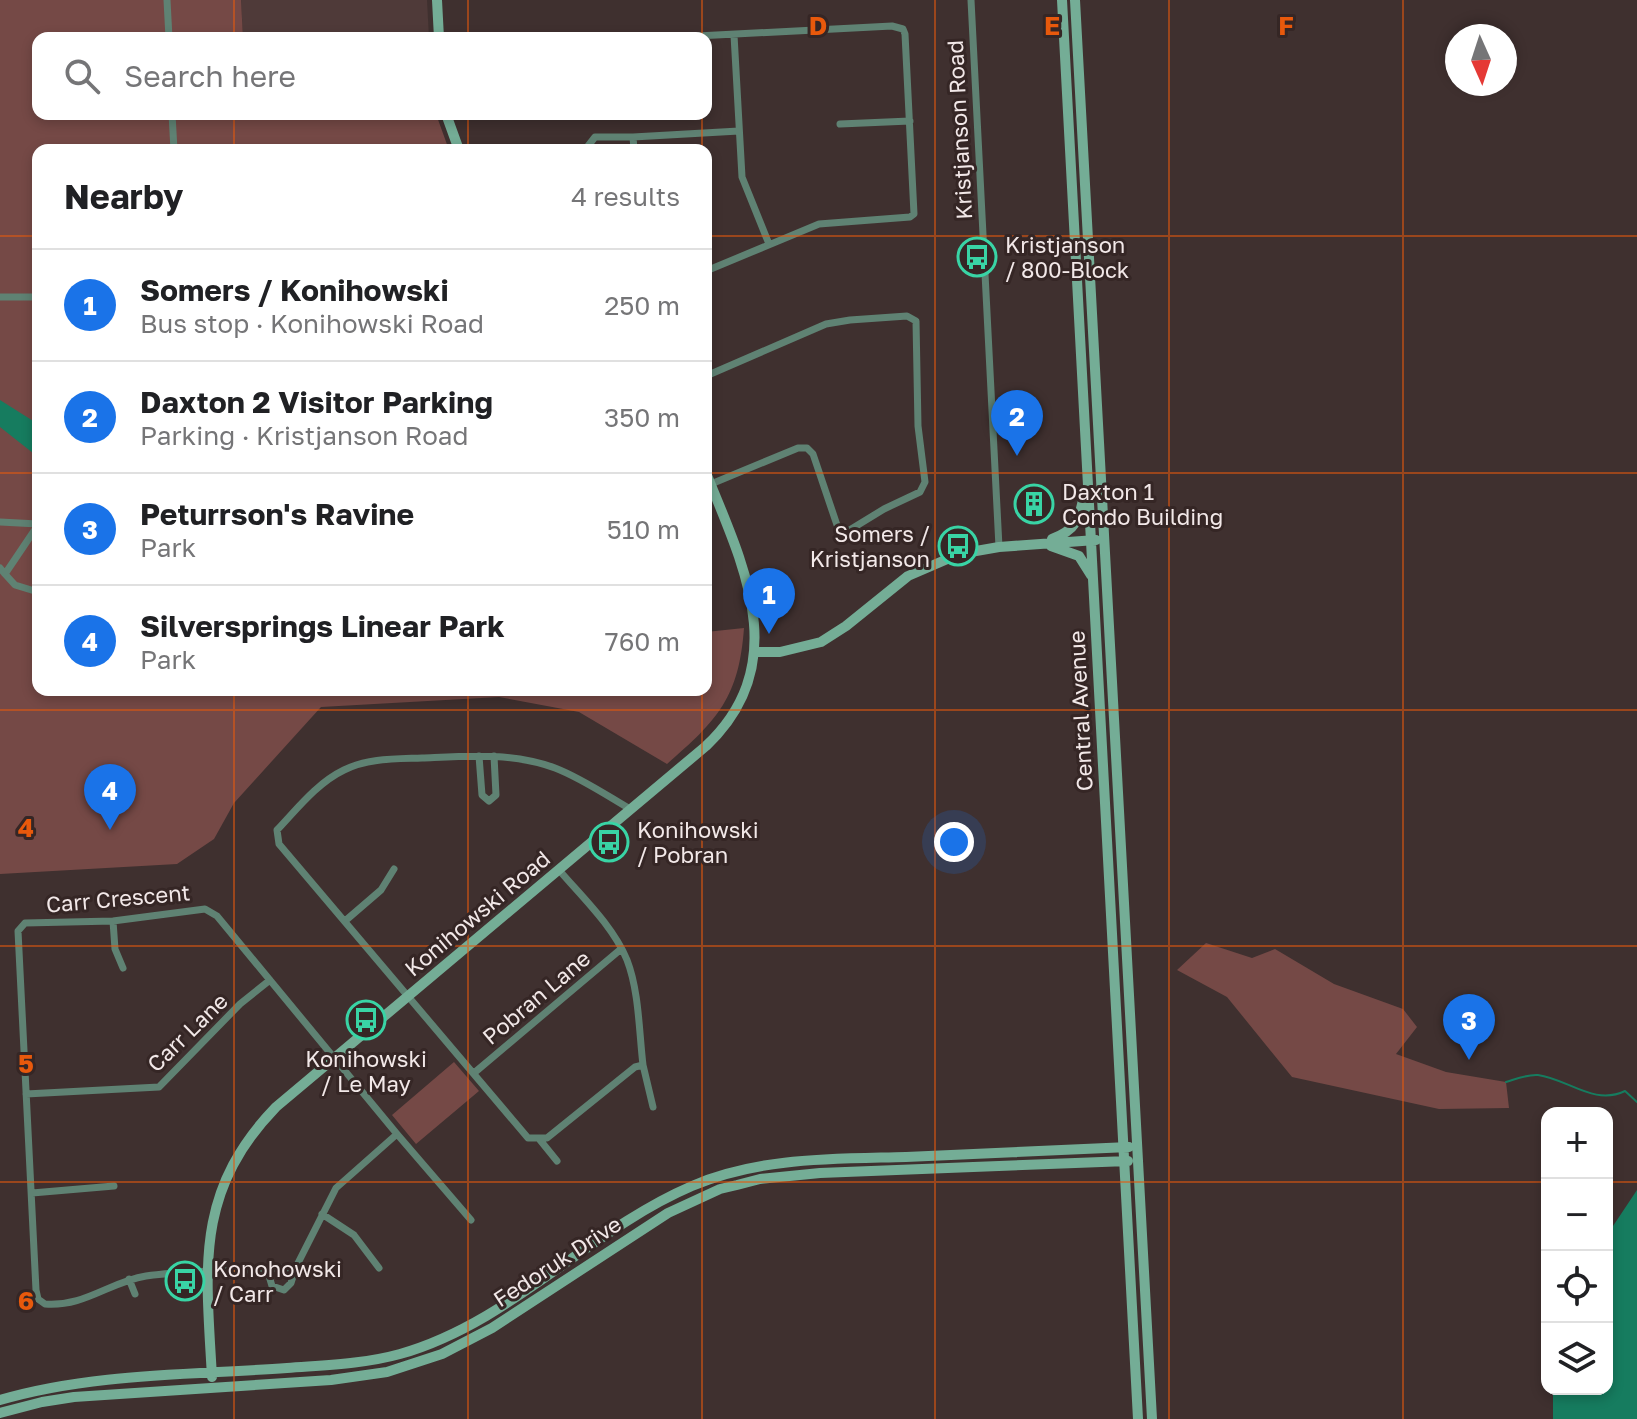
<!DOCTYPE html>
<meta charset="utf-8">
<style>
:root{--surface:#fff;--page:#f2f2f2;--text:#202124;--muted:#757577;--line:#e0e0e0;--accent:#1a73e8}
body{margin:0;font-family:"Golos Text",sans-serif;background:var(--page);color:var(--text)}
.controls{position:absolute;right:24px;bottom:24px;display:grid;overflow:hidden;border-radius:16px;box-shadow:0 4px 12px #0003}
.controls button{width:72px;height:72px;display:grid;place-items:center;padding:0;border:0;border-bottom:2px solid var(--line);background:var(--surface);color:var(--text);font:40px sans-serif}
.compass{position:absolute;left:1445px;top:24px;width:72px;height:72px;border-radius:50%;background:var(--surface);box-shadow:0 4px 12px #0003;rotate:177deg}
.you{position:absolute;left:954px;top:842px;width:28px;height:28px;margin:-20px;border:6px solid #fff;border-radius:50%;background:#1a73e8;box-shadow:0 0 0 12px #1a73e833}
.badge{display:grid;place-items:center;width:52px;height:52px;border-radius:50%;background:var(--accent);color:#fff;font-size:26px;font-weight:700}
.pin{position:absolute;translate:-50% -66px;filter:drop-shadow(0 2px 4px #0008)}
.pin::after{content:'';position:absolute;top:42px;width:28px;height:24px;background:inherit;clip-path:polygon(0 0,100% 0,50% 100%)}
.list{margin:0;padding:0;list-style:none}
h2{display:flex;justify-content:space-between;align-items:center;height:104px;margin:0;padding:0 32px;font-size:34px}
h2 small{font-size:26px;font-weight:400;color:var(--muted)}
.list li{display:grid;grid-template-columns:52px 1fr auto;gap:24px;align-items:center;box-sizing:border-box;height:112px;padding:0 32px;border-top:2px solid var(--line)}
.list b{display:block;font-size:30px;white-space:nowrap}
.list p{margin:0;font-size:26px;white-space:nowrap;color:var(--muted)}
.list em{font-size:26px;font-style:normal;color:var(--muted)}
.icon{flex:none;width:44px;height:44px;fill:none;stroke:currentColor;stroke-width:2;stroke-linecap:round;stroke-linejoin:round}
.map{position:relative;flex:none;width:1637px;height:1419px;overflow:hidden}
.search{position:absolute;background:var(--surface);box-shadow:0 4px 12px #0003;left:32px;top:32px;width:680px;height:88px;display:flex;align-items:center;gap:20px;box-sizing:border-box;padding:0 28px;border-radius:16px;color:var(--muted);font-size:30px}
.panel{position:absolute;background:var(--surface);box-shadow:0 4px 12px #0003;left:32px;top:144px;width:680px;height:552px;border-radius:16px}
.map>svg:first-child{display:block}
.built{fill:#4f3a39}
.green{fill:#754946}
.water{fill:#167c5f}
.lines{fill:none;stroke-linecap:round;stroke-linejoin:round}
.stream{stroke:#167c5f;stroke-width:2}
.street{stroke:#5f8273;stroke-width:7}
.secondary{stroke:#74ad96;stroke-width:10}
.grid{fill:none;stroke:#e8590c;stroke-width:2;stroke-opacity:0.55}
.labels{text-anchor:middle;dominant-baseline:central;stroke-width:6;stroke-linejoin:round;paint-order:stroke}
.street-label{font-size:22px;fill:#f2e8e8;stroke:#352625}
.poi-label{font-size:22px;fill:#f2e8e8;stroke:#352625;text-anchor:start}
.grid-label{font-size:26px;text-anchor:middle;font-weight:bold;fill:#e8590c;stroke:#352625;stroke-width:6;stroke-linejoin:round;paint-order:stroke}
</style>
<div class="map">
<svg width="1637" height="1419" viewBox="0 0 1637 1419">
<rect width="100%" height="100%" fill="#3f302f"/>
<path class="built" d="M241,0H427L429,38H243Z"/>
<path class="green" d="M0,0H241L243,38H38V114H436L449,150H38V690H706V632L744,628C739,697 718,720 667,764L579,712L499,697L321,707L234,803L214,839L177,864L0,874Z
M1206,943L1252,958L1275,949L1334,984L1403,1009L1417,1027L1396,1054L1446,1072L1506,1082L1509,1108L1439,1109L1292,1077L1227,997L1177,970Z
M454,1062L479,1091L416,1144L392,1115Z"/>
<path class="water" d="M0,400L38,424V457L0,427Z
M1637,1190V1419H1553V1389H1607V1235Z"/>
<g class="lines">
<path class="stream" d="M1506,1082C1516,1079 1528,1074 1538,1075C1568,1079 1594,1106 1625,1091L1637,1102"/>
<path class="street" d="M167,0L169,38
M971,0L999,547
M734,35L742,177L769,244
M659,38L892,26L903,29L905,34L914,214L910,217L819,224L706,271
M172,114L174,150
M840,124L910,121
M633,137L739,131
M589,150L588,146L595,137H633L634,150
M0,297H38
M706,376L826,324L850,320L907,316L916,321L918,426L925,482L920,492L884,509L848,531L837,525L813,454L807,448H798L711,484
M0,522L38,524
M0,568L5,574L38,525
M5,574L15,585L38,592
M479,756L482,795L489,801L496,795L494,756
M559,870C582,897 613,926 627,960C639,991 639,1031 643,1065L635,1067L547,1138H528L279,844L277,830C297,809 317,783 344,770C368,758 396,759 422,758C467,756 512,752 555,768C581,778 606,795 630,809
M205,909L217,916L397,1134L336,1188L296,1267C246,1272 195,1269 146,1276C109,1282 85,1307 45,1304L38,1299L36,1290L18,931L25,923L113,921Z
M113,921L115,949L123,968
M345,921L381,890L394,869
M643,1065L653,1107
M474,1073L621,949
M26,1094L159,1087L240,1004L270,980
M397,1134L471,1220
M540,1140L557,1161
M32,1193L114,1186
M322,1214L354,1235L379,1268
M267,1269L272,1286L284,1290L291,1283L296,1267
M129,1279L135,1294"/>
<path class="secondary" d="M437,0L439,38
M1062,0L1138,1419
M1075,0L1152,1419
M446,114L459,150
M1052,539C1076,530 1080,519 1084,494
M1051,546L1079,556L1091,575
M755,652H780L821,642L846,626L908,576L959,554L999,547L1096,540
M212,1377C206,1268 194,1192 276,1107L706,746C793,664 744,566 706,473
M0,1400C92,1373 192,1375 287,1368C325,1365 364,1364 400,1354C510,1323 589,1230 692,1186C759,1157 834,1159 906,1157C980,1154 1054,1150 1129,1147
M0,1413L42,1402L74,1397L331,1380L387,1372L442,1354L492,1328L668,1213L720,1189L737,1185L760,1179L820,1173L1128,1161"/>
</g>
<path class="grid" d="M234,0V38M468,0V38M702,0V38M935,0V1419M1169,0V1419M1403,0V1419M234,114V150M468,114V150M702,114V150M0,236H38M706,236H1637M0,473H38M706,473H1637M234,690V1419M468,690V1419M702,690V1419M0,710H1637M0,946H1637M0,1182H1547M1607,1182H1637"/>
<defs>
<g id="bus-ring" transform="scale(2)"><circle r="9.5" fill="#352625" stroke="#39d4a5" stroke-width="1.5"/><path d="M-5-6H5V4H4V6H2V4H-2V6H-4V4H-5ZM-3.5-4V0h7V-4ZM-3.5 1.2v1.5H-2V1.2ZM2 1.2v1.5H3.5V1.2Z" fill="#39d4a5"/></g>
<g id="building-ring" transform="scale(2)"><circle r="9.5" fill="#352625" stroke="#39d4a5" stroke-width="1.5"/><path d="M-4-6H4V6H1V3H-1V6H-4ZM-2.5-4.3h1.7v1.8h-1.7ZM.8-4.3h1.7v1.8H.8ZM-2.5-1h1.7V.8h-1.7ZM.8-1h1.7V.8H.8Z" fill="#39d4a5"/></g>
</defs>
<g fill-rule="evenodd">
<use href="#bus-ring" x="977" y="257"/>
<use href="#building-ring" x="1034" y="504"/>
<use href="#bus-ring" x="958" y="546"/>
<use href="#bus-ring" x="609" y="842"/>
<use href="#bus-ring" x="366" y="1020"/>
<use href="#bus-ring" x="185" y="1281"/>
</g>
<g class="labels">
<g class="street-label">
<text transform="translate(959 130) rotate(-93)">Kristjanson Road</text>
<text transform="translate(1080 711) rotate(-93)">Central Avenue</text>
<text transform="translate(118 898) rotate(-5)">Carr Crescent</text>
<text transform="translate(477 913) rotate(-40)">Konihowski Road</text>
<text transform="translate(536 997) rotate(-40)">Pobran Lane</text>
<text transform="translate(187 1032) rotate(-44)">Carr Lane</text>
<text transform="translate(557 1261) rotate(-33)">Fedoruk Drive</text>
</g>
<g class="poi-label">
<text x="1005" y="244">Kristjanson<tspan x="1005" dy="25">/ 800-Block</tspan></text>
<text x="1062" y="491">Daxton 1<tspan x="1062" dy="25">Condo Building</tspan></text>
<text x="930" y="533" text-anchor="end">Somers /<tspan x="930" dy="25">Kristjanson</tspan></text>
<text x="637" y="829">Konihowski<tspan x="637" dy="25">/ Pobran</tspan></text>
<text x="366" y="1058" text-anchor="middle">Konihowski<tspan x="366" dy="25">/ Le May</tspan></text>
<text x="213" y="1268">Konohowski<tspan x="213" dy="25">/ Carr</tspan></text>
</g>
</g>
<g class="grid-label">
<text x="818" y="35">D</text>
<text x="1052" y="35">E</text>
<text x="1286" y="35">F</text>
<text x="26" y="837">4</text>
<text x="26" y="1073">5</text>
<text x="26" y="1310">6</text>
</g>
</svg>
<div class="controls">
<button>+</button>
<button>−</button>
<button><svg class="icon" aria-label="locate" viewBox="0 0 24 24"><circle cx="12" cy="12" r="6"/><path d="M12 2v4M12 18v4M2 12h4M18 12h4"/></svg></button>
<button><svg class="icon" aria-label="layers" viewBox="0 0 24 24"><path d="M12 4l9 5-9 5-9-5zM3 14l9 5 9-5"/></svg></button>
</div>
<svg class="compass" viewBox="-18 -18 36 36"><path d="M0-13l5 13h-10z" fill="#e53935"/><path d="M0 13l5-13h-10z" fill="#757577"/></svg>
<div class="you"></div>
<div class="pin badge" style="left:769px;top:634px">1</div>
<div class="pin badge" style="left:1017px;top:456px">2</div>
<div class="pin badge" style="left:1469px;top:1060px">3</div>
<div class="pin badge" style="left:110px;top:830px">4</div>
<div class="search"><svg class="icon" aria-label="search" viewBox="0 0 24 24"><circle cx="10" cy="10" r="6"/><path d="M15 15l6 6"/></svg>Search here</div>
<section class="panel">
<h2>Nearby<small>4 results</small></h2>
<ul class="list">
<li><span class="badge">1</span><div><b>Somers / Konihowski</b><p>Bus stop · Konihowski Road</p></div><em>250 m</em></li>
<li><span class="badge">2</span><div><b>Daxton 2 Visitor Parking</b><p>Parking · Kristjanson Road</p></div><em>350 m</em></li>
<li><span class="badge">3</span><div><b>Peturrson's Ravine</b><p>Park</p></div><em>510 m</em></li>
<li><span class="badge">4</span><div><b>Silversprings Linear Park</b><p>Park</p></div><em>760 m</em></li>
</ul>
</section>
</div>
